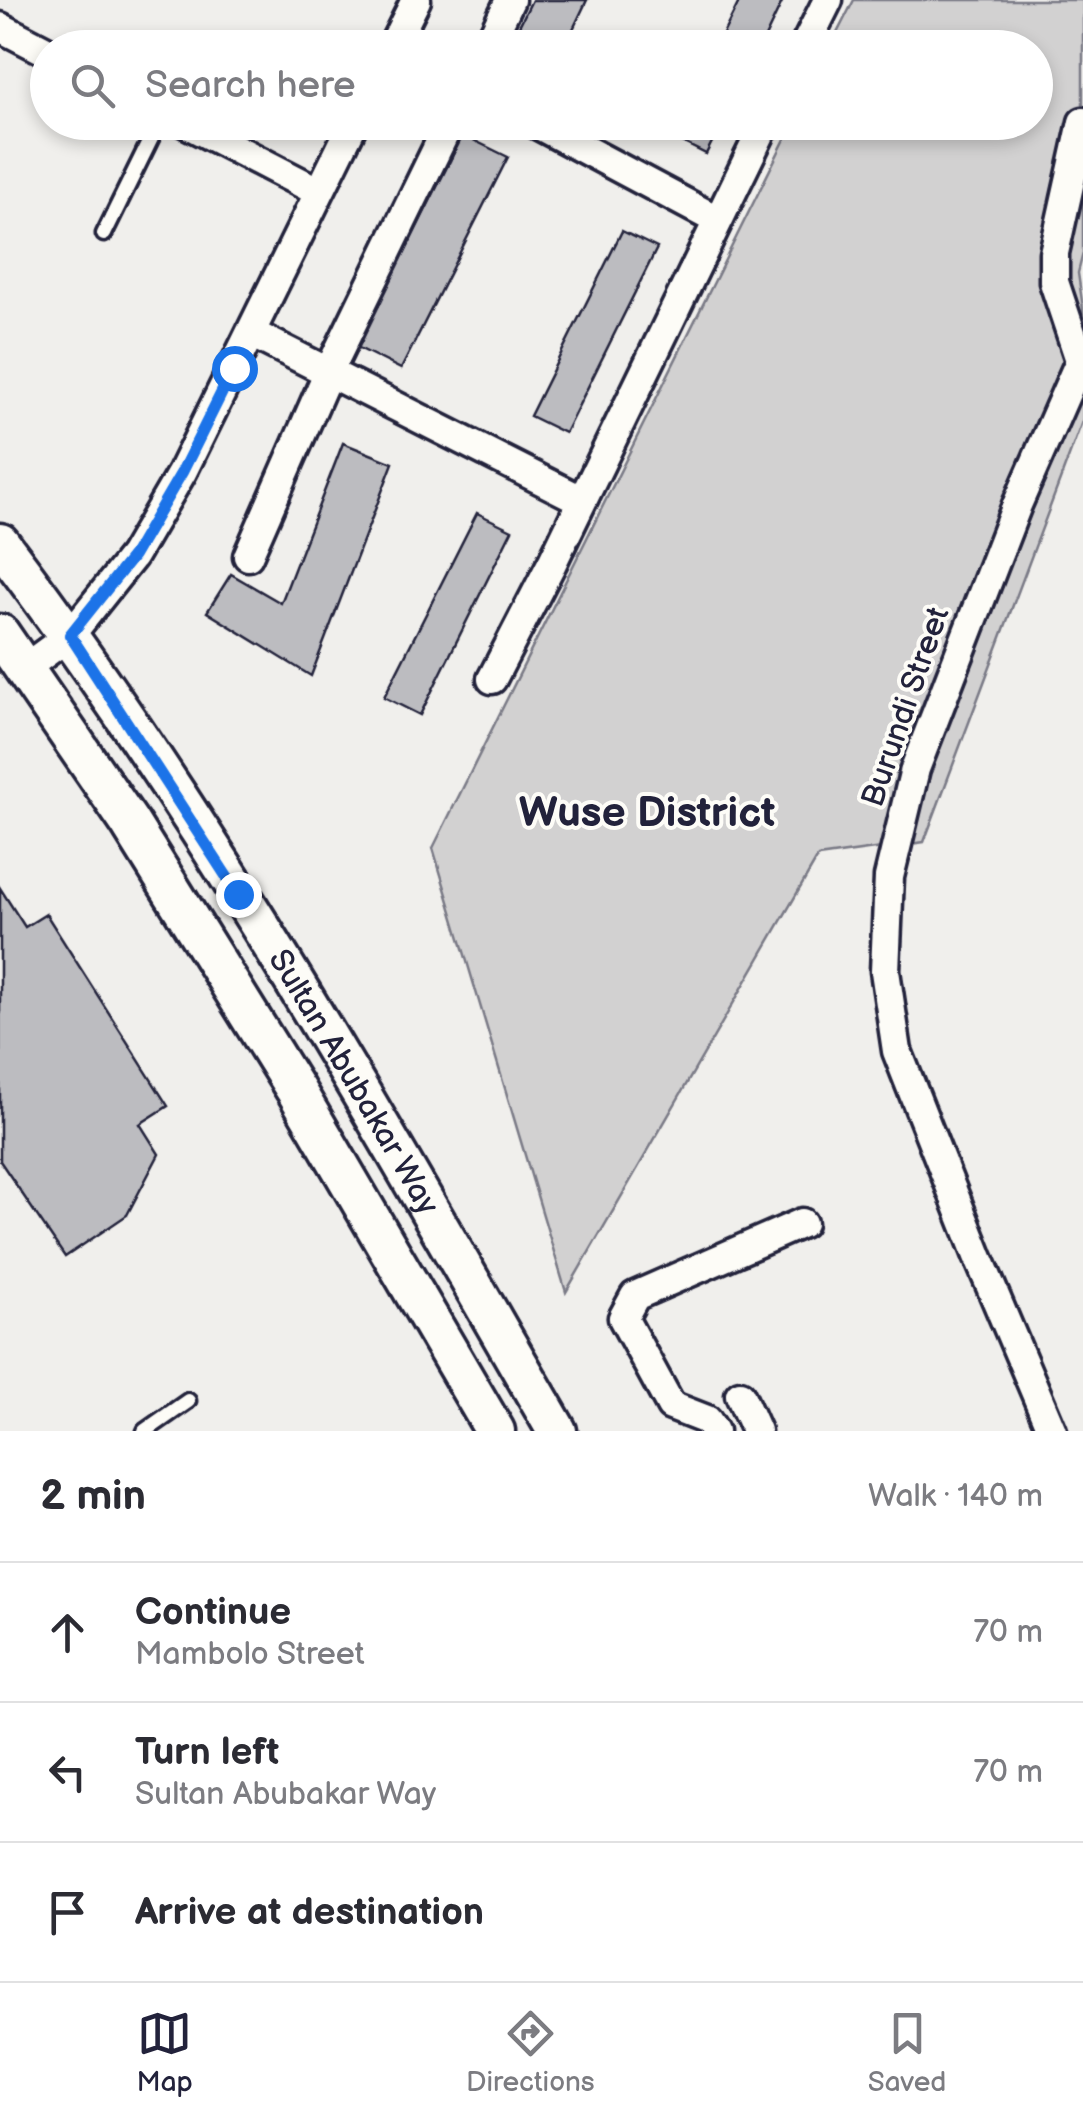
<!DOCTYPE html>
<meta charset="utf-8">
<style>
:root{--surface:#fff;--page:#f2f2f3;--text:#2b2b33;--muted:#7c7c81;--line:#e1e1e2;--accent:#22223b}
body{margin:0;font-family:"Balsamiq Sans",sans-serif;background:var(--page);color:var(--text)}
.stop{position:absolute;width:30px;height:30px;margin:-22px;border:8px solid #1a73e8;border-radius:50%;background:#fff}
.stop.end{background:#1a73e8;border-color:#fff;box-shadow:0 2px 10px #0008}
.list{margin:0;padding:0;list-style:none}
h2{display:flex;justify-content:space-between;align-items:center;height:130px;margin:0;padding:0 40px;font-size:42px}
h2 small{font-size:32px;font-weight:400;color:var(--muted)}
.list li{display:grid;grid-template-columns:65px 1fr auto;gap:30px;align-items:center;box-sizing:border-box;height:140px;padding:0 40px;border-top:2px solid var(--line)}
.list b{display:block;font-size:38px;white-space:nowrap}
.list p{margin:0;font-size:32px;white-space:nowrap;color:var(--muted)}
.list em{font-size:32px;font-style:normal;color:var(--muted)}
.icon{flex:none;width:55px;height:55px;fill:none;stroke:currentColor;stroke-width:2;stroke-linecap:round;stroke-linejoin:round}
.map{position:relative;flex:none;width:1083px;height:1431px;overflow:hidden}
.search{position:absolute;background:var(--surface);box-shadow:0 5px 15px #0003;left:30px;right:30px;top:30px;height:110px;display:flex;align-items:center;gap:25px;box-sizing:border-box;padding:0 35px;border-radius:55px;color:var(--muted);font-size:38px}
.sheet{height:550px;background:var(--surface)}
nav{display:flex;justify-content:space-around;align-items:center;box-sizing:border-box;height:140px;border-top:2px solid var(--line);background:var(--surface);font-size:28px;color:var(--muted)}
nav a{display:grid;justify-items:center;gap:5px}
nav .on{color:var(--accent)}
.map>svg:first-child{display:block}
.green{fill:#d2d1d1;stroke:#7a7a86;stroke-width:2.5}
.building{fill:#bcbcc0;stroke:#22223b;stroke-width:2.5}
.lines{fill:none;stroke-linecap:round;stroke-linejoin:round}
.service-casing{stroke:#22223b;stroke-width:21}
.minor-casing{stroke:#22223b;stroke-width:35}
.secondary-casing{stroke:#22223b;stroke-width:45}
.service{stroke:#fdfcf7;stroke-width:14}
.minor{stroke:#fdfcf7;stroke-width:28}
.secondary{stroke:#fdfcf7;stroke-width:38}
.route{stroke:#1a73e8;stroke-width:12}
.labels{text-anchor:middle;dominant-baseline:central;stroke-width:8;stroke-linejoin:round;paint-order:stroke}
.street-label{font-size:32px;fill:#22223b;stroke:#fdfcf7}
.district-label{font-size:42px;font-weight:bold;fill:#22223b;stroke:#fdfcf7}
</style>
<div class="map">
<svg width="1083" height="1431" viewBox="0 0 1083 1431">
<rect width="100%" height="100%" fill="#f0efec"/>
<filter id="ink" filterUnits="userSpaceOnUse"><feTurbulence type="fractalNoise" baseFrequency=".01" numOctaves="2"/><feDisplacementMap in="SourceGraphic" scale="20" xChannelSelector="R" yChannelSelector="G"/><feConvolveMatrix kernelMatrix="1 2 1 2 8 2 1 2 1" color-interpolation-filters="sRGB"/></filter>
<g filter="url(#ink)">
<path class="green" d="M854,0H1083V253L1078,273L1083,308V419L924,842L818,857L566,1292L433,848L793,123L1036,122V48L830,47Z"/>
<path class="building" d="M532,0H587L564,48H508Z
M740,0H783L760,48H716Z
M679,122H722L706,154L672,137Z
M463,135L508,157L401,369L357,347Z
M622,231L657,248L565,433L530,416Z
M343,443L393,463L311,676L207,612L231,574L281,603Z
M477,513L512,530L420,715L384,697Z
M0,888L25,927L46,914L168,1106L140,1124L159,1154L127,1215L65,1257L0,1161Z"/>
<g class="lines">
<g class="service-casing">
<path id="service" d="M104,234L159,122
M145,1431L188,1401"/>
</g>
<g class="minor-casing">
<path id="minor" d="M0,27L48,52
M392,48L416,0
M487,48L510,0
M804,48L828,0
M184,122L319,192
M533,122L717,220
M251,333L581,500
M1080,360L1054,282V253L1083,122
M248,556L329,371L450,122
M25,668L70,635L133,556L182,472L354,122
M492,679L552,563L766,122
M740,1395L756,1431
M714,1431L707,1420L671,1406L623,1318L635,1296L802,1223
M1052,1431L978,1256L897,1051L885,971L889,877L915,769L1017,505L1083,354"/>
</g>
<g class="secondary-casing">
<g id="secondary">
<path id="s1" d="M0,543C211,821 382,1129 557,1431"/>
<path d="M0,634L129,822L295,1089L495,1431"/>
</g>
</g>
<use href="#service" class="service"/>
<use href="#minor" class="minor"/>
<use href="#secondary" class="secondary"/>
</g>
</g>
<g class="lines" filter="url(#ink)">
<path class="route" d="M234,368L182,472L133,556L70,635L238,894"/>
</g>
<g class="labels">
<g class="street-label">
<text transform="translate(906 707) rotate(-71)">Burundi Street</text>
<text stroke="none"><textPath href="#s1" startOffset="645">Sultan Abubakar Way</textPath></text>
</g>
<g class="district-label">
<text x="647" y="813">Wuse District</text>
</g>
</g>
</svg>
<div class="stop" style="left:234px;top:368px"></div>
<div class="stop end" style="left:238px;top:894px"></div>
<div class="search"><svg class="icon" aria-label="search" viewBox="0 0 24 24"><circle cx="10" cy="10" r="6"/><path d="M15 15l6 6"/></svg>Search here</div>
</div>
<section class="sheet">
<h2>2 min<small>Walk · 140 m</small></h2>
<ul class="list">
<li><svg class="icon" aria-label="ahead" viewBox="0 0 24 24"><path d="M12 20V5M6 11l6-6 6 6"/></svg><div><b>Continue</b><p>Mambolo Street</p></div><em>70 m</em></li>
<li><svg class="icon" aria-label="left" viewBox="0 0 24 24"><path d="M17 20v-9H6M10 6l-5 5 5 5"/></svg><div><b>Turn left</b><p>Sultan Abubakar Way</p></div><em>70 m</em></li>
<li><svg class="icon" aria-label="arrive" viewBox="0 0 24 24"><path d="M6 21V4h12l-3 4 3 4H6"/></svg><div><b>Arrive at destination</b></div></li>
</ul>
</section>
<nav>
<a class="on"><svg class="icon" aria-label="map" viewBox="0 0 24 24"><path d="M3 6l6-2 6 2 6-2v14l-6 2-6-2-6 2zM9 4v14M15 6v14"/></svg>Map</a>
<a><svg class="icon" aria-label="directions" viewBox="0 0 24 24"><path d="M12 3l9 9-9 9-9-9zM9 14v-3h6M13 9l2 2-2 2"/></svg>Directions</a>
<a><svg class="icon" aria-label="saved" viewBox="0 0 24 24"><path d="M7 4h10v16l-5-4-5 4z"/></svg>Saved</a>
</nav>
